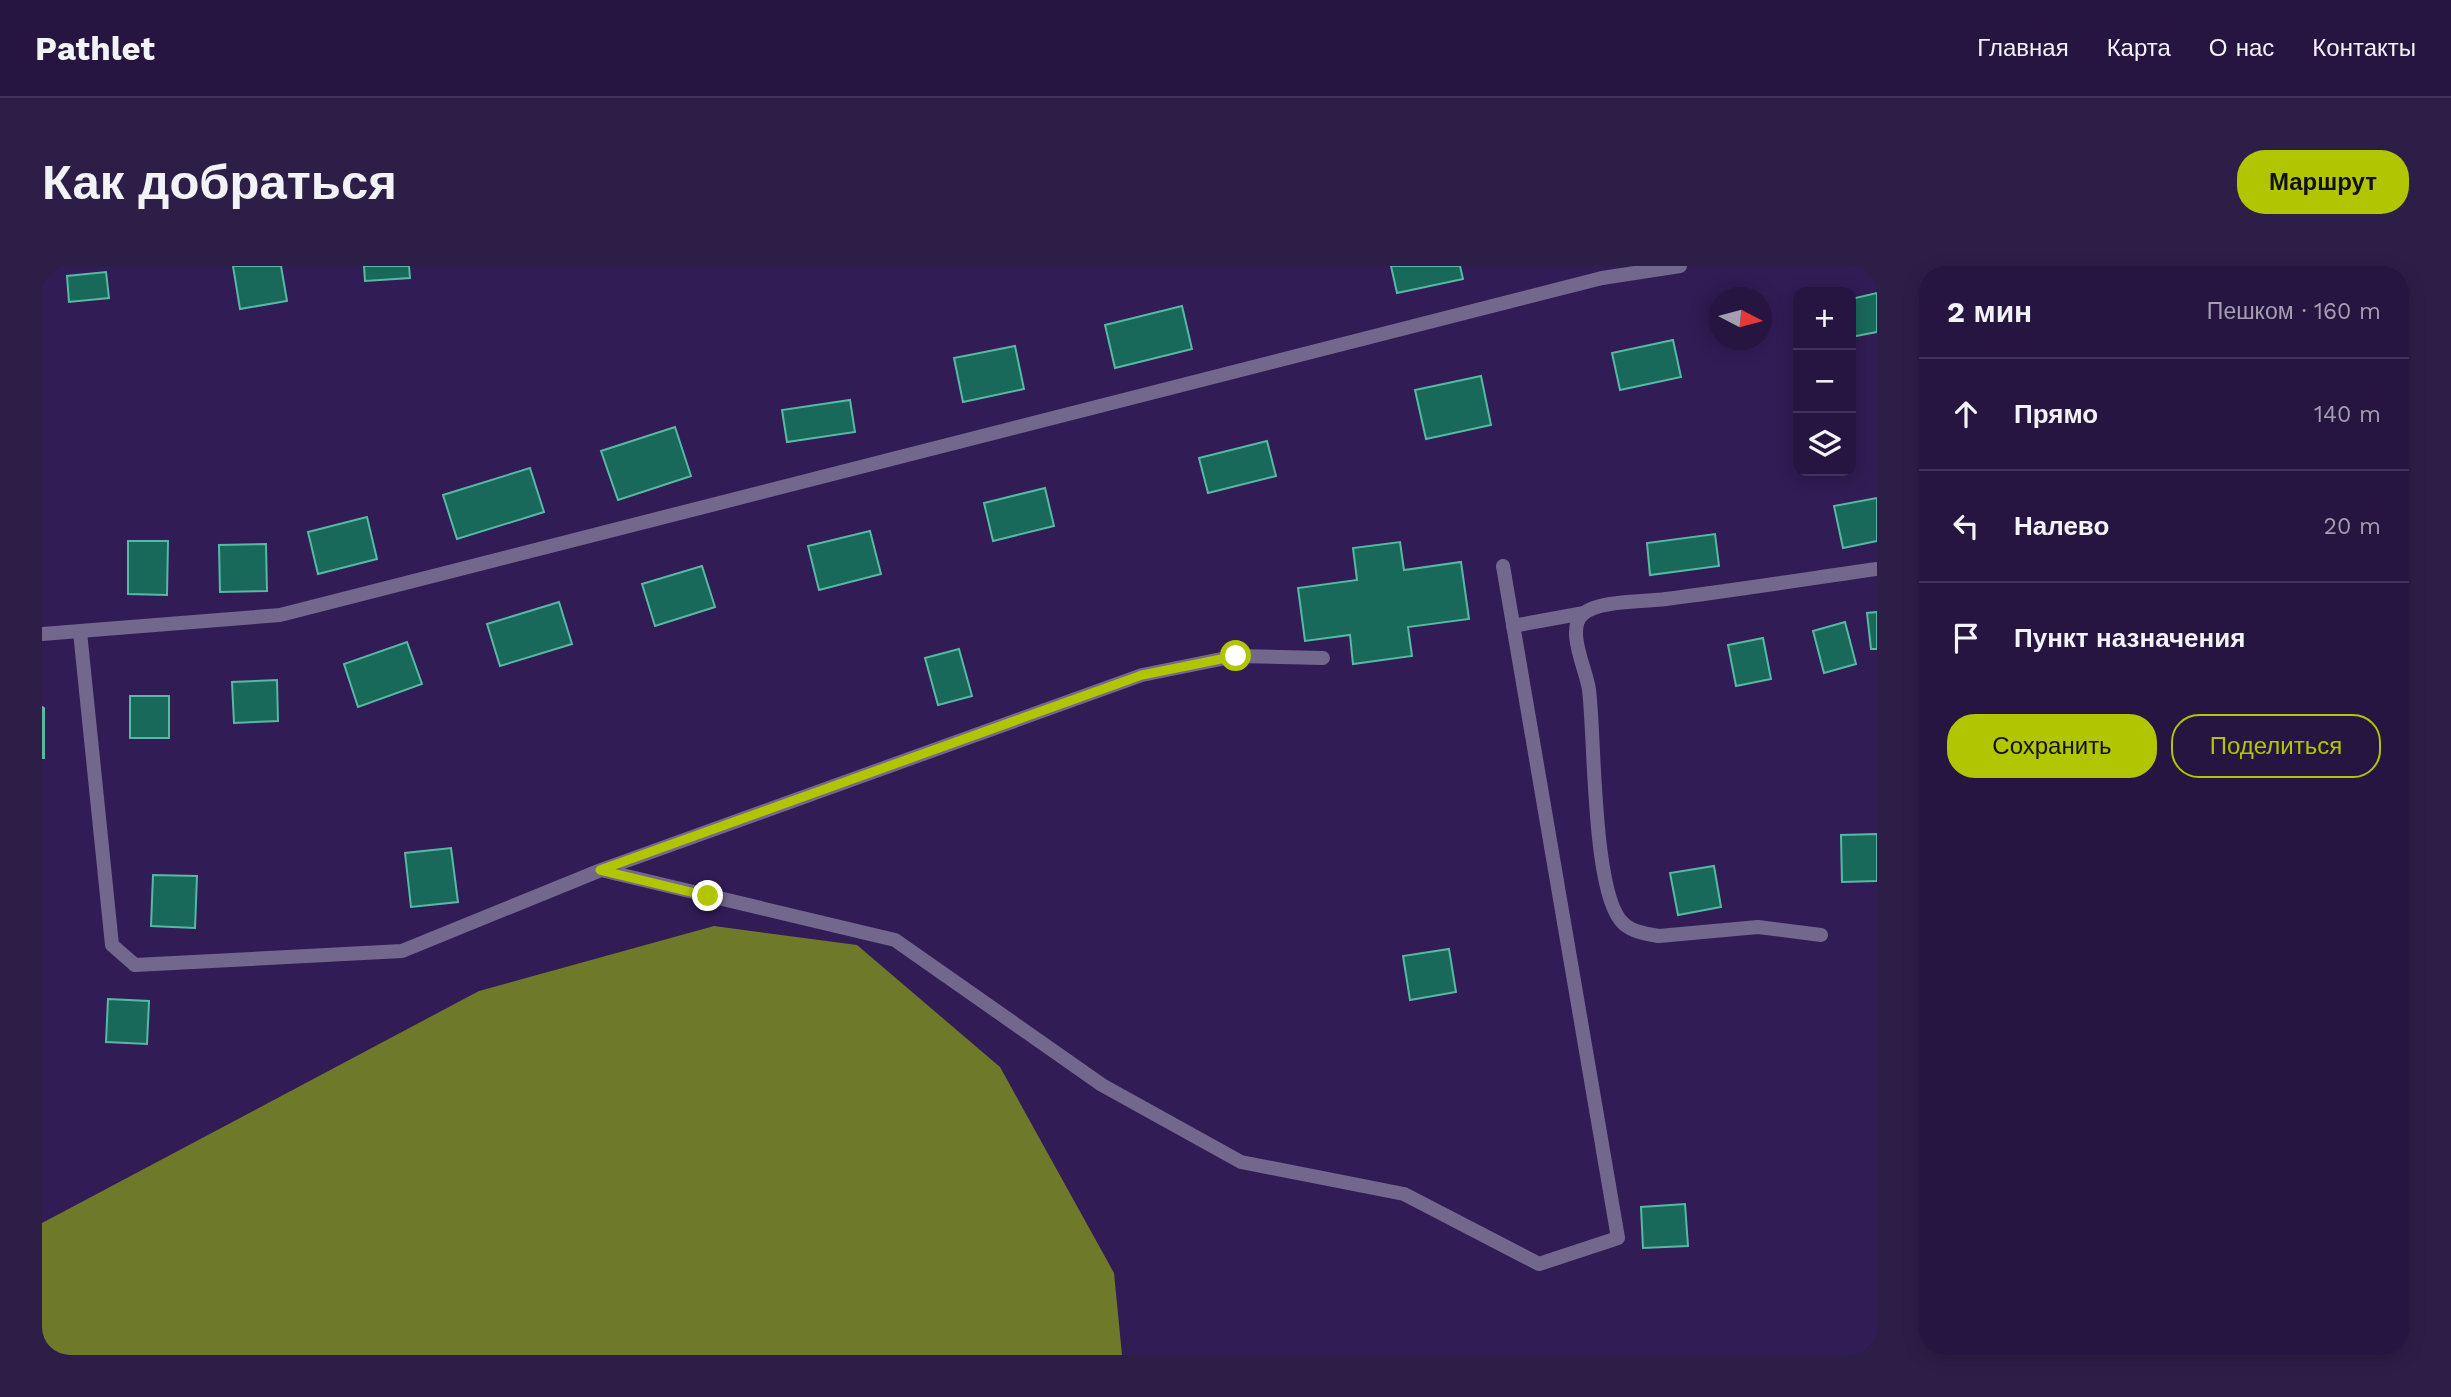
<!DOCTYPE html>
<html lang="ru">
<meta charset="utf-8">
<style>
:root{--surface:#251540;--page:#2d1e47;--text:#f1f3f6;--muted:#a39fb1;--line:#423459;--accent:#b1c500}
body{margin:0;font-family:"Work Sans",sans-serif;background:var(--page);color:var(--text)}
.controls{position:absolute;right:21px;top:21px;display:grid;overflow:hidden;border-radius:14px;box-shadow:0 4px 18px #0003}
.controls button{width:63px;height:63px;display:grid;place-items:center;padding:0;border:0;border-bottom:2px solid var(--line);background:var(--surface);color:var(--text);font:35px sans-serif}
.compass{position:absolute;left:1667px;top:21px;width:63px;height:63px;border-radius:50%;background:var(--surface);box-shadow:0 4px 18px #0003;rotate:96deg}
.stop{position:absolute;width:21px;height:21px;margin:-16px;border:5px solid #b1c500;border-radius:50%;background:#fff}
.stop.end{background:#b1c500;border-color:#fff;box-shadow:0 2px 7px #0008}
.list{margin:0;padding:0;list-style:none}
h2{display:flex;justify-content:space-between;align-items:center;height:91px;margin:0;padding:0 28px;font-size:30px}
h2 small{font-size:23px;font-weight:400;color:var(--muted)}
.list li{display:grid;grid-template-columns:46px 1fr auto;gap:21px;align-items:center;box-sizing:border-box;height:112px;padding:0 28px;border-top:2px solid var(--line)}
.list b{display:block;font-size:26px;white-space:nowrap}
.list em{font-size:23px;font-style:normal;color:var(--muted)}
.actions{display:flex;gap:14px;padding:21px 28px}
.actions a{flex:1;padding:16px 0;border:2px solid var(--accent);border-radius:28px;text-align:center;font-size:24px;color:var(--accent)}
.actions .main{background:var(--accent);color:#111}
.icon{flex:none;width:38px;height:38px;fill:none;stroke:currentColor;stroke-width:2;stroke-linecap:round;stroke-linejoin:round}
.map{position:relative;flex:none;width:1835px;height:1089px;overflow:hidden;border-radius:28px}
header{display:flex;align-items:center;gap:42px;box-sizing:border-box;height:98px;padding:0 35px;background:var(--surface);border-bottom:2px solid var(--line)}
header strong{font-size:33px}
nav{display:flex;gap:38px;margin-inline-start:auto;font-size:24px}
.intro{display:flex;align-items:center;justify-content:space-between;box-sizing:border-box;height:168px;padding:0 42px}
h1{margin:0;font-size:49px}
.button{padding:18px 32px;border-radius:28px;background:var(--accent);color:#111;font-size:24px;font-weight:700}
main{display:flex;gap:42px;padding:0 42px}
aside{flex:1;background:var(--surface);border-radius:28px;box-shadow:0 4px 18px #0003}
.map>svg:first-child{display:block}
.water{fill:#6e7a2a}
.building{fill:#19695a;stroke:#57b9a3;stroke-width:2}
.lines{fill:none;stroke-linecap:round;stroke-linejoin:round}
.service{stroke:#72688d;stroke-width:14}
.minor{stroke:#72688d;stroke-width:14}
.route{stroke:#b1c500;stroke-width:9}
</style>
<header>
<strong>Pathlet</strong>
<nav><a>Главная</a><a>Карта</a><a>О нас</a><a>Контакты</a></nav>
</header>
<div class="intro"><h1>Как добраться</h1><a class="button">Маршрут</a></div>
<main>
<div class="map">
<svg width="1835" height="1089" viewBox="0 0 1835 1089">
<rect width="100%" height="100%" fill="#311c55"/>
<path class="water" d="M672,660L815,679L958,801L1072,1007L1080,1089H0V957L437,725Z"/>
<path class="building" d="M191,0H239L245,35L198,43Z
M322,0H367L368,12L323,15Z
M1349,0H1418L1421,13L1355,27Z
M64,6L67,32L27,36L25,10Z
M1835,27V66L1809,71V33Z
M1140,40L1150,83L1073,102L1063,59Z
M1631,74L1639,111L1578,124L1570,87Z
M973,80L982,123L921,136L912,92Z
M1439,110L1449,159L1384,173L1373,124Z
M808,134L813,166L745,176L740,144Z
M633,161L649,210L576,234L559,185Z
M1225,175L1234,210L1166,227L1157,192Z
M488,202L502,246L415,273L401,229Z
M1003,222L1012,260L951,275L942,237Z
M1835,232V275L1801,282L1792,240Z
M325,251L335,293L276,308L266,266Z
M828,265L839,308L777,324L766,280Z
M1673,268L1677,300L1608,309L1605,277Z
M86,275H126L125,329L86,328Z
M1358,276L1362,304L1419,296L1427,353L1366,361L1370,390L1311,398L1308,369L1263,375L1256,322L1315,314L1311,282Z
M224,278L225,325L178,326L177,279Z
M660,300L673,341L613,360L600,318Z
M517,336L530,378L458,400L445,358Z
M1835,346V383H1829L1825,347Z
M1803,356L1814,398L1782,407L1771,365Z
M1721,372L1729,413L1694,420L1686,379Z
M365,376L380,418L316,441L302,398Z
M917,383L930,430L896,439L883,392Z
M235,414L236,455L192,457L190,416Z
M88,430H127V472H88Z
M0,441L2,442V492H0Z
M1835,568V615L1800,616L1799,569Z
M409,582L416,636L369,641L363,587Z
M1672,600L1679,641L1636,649L1628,607Z
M111,609L155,610L153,662L109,660Z
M1407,683L1414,726L1368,734L1361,690Z
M66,733L107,735L105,778L64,776Z
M1643,938L1646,980L1601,982L1599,941Z"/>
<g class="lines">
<path class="service" d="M1471,360L1542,347
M38,366L70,679L93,699"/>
<path class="minor" d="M0,368L238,349L1560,12L1638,0
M559,604L853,674L1060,819L1199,896L1362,928L1497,998L1576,972L1461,300
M1779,669L1716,661L1617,670C1605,668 1591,666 1582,658C1550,632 1553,469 1547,424C1545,405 1523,363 1541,348C1557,334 1603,336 1624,333C1694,324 1765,313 1835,303
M93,699L360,685L559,604L1100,409L1194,390L1281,392"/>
</g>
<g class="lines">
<path class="route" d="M666,630L558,604L1100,409L1194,390"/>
</g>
</svg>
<div class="controls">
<button>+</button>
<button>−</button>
<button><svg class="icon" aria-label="layers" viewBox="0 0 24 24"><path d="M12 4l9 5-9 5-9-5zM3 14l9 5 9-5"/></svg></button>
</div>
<svg class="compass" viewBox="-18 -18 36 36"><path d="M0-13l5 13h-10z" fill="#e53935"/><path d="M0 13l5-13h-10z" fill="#a39fb1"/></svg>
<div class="stop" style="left:1194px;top:390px"></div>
<div class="stop end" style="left:666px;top:630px"></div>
</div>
<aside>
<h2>2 мин<small>Пешком · 160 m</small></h2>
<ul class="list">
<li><svg class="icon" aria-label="ahead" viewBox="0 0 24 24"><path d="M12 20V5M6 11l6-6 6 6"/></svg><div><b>Прямо</b></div><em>140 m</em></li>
<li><svg class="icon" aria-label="left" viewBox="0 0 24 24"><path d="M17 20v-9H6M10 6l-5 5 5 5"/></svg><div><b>Налево</b></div><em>20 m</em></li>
<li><svg class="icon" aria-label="arrive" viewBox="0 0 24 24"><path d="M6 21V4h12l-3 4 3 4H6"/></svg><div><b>Пункт назначения</b></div></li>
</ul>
<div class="actions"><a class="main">Сохранить</a><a>Поделиться</a></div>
</aside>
</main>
